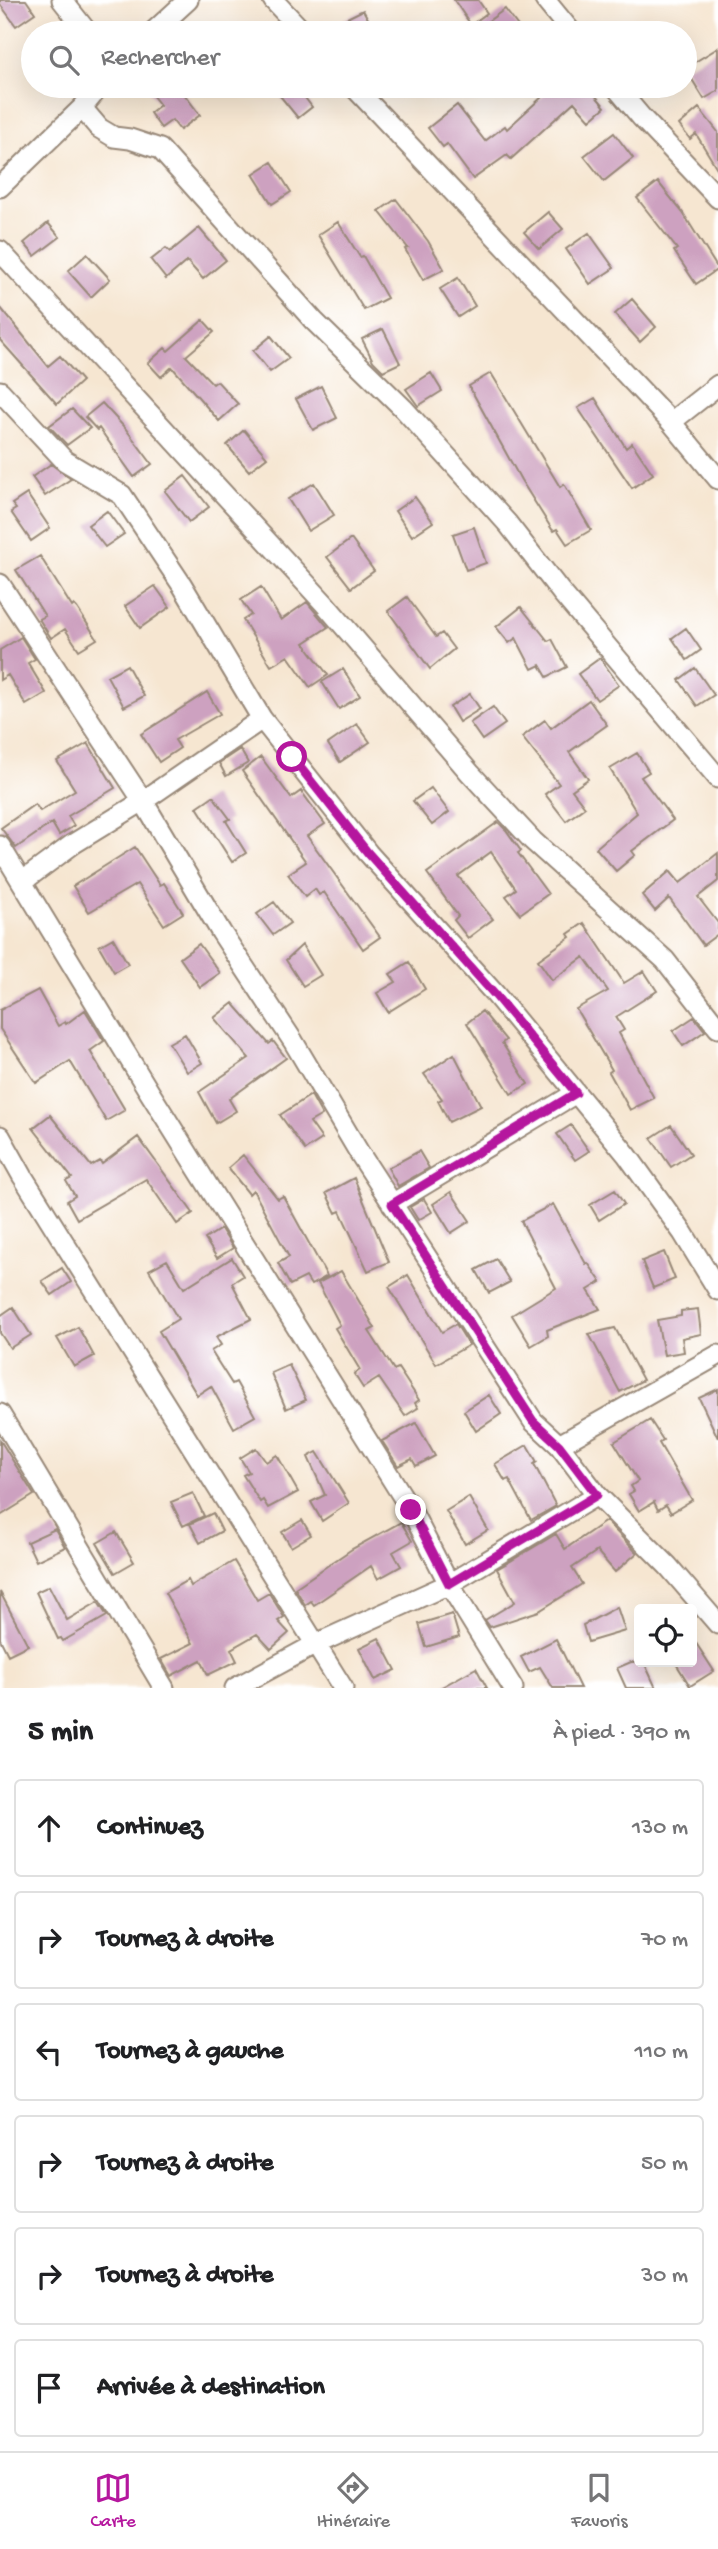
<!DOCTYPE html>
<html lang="fr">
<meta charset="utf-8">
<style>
:root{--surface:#fff;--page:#f2f2f2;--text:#202124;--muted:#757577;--line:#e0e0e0;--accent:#b5179e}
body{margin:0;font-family:"Gochi Hand",sans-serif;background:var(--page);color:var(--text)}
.controls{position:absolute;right:21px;bottom:21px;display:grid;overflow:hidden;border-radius:7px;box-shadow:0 7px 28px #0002}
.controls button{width:63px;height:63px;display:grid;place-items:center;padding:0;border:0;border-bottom:2px solid var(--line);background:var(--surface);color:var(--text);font:35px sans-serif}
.stop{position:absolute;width:21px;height:21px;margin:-16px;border:5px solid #b5179e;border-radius:50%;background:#fff}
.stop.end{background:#b5179e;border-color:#fff;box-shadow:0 2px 7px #0008}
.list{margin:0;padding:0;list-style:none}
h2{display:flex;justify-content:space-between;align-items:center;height:91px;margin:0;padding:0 28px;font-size:30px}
h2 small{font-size:23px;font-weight:400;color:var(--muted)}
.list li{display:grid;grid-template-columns:46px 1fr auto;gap:21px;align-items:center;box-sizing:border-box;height:98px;margin:0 14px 14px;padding:0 14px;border:2px solid var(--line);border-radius:7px}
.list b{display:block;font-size:26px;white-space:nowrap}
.list em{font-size:23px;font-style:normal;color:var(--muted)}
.icon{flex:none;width:38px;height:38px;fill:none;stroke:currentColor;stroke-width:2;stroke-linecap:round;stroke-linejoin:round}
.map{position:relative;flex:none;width:718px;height:1688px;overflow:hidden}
.search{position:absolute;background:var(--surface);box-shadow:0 7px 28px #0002;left:21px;right:21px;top:21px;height:77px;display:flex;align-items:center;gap:18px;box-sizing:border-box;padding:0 24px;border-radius:38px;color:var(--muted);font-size:26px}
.sheet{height:763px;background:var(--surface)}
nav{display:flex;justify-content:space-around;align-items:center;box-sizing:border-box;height:98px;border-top:2px solid var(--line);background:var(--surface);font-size:19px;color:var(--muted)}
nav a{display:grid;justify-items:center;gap:4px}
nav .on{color:var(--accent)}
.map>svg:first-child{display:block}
.building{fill:#cda1c0}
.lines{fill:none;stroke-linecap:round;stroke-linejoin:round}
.street-casing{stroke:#988878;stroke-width:23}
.street{stroke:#fff;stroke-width:19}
.route{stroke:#b5179e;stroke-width:9}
</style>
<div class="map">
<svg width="718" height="1688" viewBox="0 0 718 1688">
<rect width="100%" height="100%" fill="#fff"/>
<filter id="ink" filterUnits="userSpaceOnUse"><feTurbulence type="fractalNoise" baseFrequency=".0143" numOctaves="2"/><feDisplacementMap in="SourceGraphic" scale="14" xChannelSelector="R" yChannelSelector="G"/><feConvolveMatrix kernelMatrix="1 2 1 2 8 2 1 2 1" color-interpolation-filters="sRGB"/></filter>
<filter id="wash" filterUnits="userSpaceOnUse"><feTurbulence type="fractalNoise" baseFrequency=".00686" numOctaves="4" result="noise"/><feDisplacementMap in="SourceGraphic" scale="28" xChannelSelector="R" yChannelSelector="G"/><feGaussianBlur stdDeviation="1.57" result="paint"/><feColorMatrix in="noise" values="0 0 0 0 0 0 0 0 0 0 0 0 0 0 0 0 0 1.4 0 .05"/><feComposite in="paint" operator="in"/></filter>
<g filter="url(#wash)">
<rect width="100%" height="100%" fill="#f6e6d1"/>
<g id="blocks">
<path class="building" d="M0,0H26L35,13L16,26L0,4Z
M454,0H478L487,13L471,25Z
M505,9L523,33H472Z
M363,10L376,33H348L341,21Z
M718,48V91L704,99L685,68Z
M145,86H178L200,115L180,130L172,120L161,128L150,113L160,105Z
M272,86H296L312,107L298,118Z
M554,86H591L589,88L605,107L590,120L574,102L511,159L507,155L473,179L447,144L443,147L428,128L457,105L485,141L505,126L507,129Z
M699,108L718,132V170L696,134L690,139L679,125Z
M614,133L633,158L604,181L584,156Z
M272,162L291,192L272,204L253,174Z
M658,182L683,213L718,269L696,284L674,251L677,249L637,198Z
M396,199L428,241L444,269L423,280L405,249L408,248L379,211Z
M548,212L563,229L539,249L524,232Z
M338,222L360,257L363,256L387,298L364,310L318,235Z
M48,223L60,237L35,256L24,243Z
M199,228L226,260L203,279L187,261L166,279L151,260L166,248L170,252Z
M589,233L614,268L590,284L566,249Z
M87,254L110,279L91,297L68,271Z
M458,278L475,306L458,317L440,289Z
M632,299L656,327L640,342L615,314Z
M0,307L48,366L60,356L82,381L57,404L0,340Z
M203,320L214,332L186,356L213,384L217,381L238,404L219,421L172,367L161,377L148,363L165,348L168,351Z
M383,329L400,363L383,371L373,361L362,339Z
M271,336L289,358L270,372L253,351Z
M431,373L442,391L418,406L406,389Z
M491,373L560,487L564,484L591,530L567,544L557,529L553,531L521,480L469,386Z
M321,386L337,418L313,430L296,399Z
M595,398L626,448L632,443L653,474L632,488L578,408Z
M102,403L125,428L152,464L134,477L99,428L97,430L85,417Z
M72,409L90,428L67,445L49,426Z
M244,430L267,457L249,471L227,445Z
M51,464L71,479L45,496L32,477Z
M185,476L209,507L189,522L165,491Z
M314,483L334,515L308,531L288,499Z
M27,494L50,528L31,541L11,512L16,509L12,504Z
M415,497L433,522L412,536L395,511Z
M107,511L124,534L105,547L88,525Z
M474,527L486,563L466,570L453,534Z
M351,539L374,571L351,588L327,557Z
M40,556L72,607L74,605L77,608L97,639L79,650L65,629L51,638L39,619L45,616L16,570Z
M155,586L170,607L140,628L125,606Z
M261,587L281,620L307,602L328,627L304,643L328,675L310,687L288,656L271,666L243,620L251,615L241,600Z
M407,597L436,637L442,633L454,649L430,669L388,611Z
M521,607L548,641L552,639L567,667L547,677L540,665L532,669L516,638L509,643L496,627Z
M686,628L701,650L687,660L672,638Z
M21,637L35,659L28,663L46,693L26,705L8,675L0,680V650Z
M600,658L619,685L597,700L578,674Z
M127,665L144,696L124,707L107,676Z
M695,668L714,695L697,706L679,680Z
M343,669L360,696L339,709L322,682Z
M207,692L220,714L175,740L180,748L159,762L141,734Z
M470,694L480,709L459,722L450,707Z
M589,700L607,725L569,752L588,779L572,790L585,807L566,821L545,794L559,784L522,737L545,720L551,728Z
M493,707L505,724L482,740L470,723Z
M357,724L370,742L340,762L328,744Z
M88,743L115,788L68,816L74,826L59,835L52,823L16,848L1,828L35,804L40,811L75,790L57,761Z
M240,749L248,763L226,776L219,763Z
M637,753L649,772L641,777L673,820L632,851L635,855L616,871L596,848L637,813L610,769Z
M261,757L291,798L301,791L325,824L307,836L380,937L363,949L324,892L319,895L315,889L305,897L288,874L306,862L242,771Z
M431,788L449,812L432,825L413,801Z
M213,796L230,819L226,821L246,853L232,862L197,807Z
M498,822L506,830L521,851L518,853L548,894L520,914L506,896L516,889L491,852L458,876L493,919L468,938L454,920L458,916L427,873Z
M135,847L160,885L164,883L183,913L164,925L137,884L89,912L73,886Z
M718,853V881L698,897L718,923V934L703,945L669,898L655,911L642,895L670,871L680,883Z
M274,902L290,923L273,935L257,914Z
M584,923L624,983L644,971L657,991L616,1017L624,1030L619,1033L654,1098L630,1110L609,1072L612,1070L576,1009L608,991L584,957L552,980L538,960L570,937L568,934Z
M113,938L128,964L114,972L99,946Z
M199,944L220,973L200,987L180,958Z
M302,945L321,975L303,986L286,960Z
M409,962L425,989L388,1012L377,993L396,982L390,974Z
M38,990L58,1026L65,1022L66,1024L85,1010L104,1041L90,1051L125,1110L106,1121L70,1061L36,1083L0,1029V1010Z
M233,1003L269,1044L273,1041L286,1058L229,1099L236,1111L216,1123L199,1092L249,1058L214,1018Z
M482,1011L506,1040L502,1043L528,1084L511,1094L467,1023Z
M694,1017L705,1031L683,1046L673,1031Z
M185,1034L202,1063L187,1072L169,1043Z
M454,1054L481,1106L449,1122L438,1101L442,1099L424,1074Z
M311,1095L322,1115L310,1122L322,1139L305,1150L280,1115Z
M50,1115L91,1166L100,1161L102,1164L138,1137L193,1213L177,1224L146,1179L77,1219L67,1201L75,1196L66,1181L72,1178L33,1128Z
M571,1125L589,1151L575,1160L557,1134Z
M671,1125L691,1154L671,1167L651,1138Z
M419,1151L429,1168L398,1186L388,1168Z
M243,1155L278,1199L283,1196L327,1276L311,1285L306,1277L290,1285L278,1263L289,1257L253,1190L249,1194L228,1168Z
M354,1178L389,1262L368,1271L340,1211L336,1213L326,1193Z
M615,1190L624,1204L599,1220L590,1205Z
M451,1192L470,1221L451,1233L433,1204Z
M424,1199L432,1212L418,1220L410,1207Z
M553,1204L586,1264L588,1263L601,1282L588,1290L600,1309L547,1330L548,1336L531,1346L512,1315L556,1288L521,1221Z
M221,1229L233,1248L217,1258L205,1239Z
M664,1252L675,1279L653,1288L642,1261Z
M232,1258L243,1276L232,1283L251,1319L216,1337L221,1345L211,1351L232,1384L236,1382L255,1416L234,1428L211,1386L197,1395L159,1331L178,1319L149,1270L167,1260L184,1288Z
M496,1259L510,1282L489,1293L476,1270Z
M62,1268L71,1282L52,1295L42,1281Z
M341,1271L375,1328L369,1331L394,1370L398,1368L419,1400L415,1403L418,1408L405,1416L379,1378L363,1388L354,1374L360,1370L335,1328L340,1325L318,1283Z
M408,1275L442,1332L456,1324L469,1345L436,1364L389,1287Z
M13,1307L31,1335L10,1348L0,1333V1316Z
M698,1309L701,1334L682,1338L684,1352L664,1355L657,1320L681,1316V1311Z
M78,1327L94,1356L74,1367L57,1338Z
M615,1328L643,1380L620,1392L589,1334Z
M289,1365L306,1400L286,1409L271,1373Z
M718,1389V1438L699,1398Z
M489,1395L501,1414L476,1431L464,1411Z
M650,1420L663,1440L659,1443L692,1500L671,1513L666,1505L658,1510L654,1502L639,1511L629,1494L634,1491L631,1486L638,1481L614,1442Z
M416,1423L435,1456L416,1466L412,1459L398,1466L382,1441Z
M0,1440L34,1495L0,1516Z
M527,1445L537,1462L534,1464L556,1506L531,1520L509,1479L505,1481L495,1464Z
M256,1448L266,1462L277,1455L298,1492L268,1508L263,1500L260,1502L243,1475L249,1472L240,1458Z
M317,1452L349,1503L322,1521L311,1502L325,1495L308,1457Z
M193,1493L204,1516L183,1526L171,1502Z
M469,1497L488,1530L465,1544L446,1511Z
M213,1513L222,1531L200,1543L190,1524Z
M302,1520L311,1535L291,1547L282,1532Z
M606,1521L637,1553L615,1572L597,1551L572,1568L582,1584L539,1611L490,1627L485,1620L515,1602L497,1569L556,1534L565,1549Z
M401,1522L412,1541L393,1552L401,1566L378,1579L371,1566L314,1605L311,1601L305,1605L295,1588L352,1549Z
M55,1529L65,1547L36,1561L27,1542Z
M116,1532L134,1562L115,1573L97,1543Z
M234,1561L257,1600L269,1593L284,1617L278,1621L289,1633L271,1649L257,1634L231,1649L237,1661L208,1675L201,1660L171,1676L161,1659L193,1643L165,1593L188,1580L191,1586Z
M49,1586L67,1620L98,1602L107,1616L63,1641L61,1638L58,1639L36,1592Z
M0,1592L28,1645L8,1655L0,1639Z
M617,1607L625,1631L588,1642L583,1625Z
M452,1614L459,1637L426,1647L419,1624Z
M692,1637L714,1671L690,1686L675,1662H692Z
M379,1638L396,1670L375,1680L359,1648Z
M556,1639L580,1688H553L540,1667L529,1672L521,1657Z
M631,1662H644L656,1688H626L617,1668Z
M476,1668L487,1688H440Z"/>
</g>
</g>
<g filter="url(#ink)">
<use href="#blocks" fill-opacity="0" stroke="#988878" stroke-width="2"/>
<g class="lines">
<g class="street-casing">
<path id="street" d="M62,0L88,33
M273,0L304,33
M545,0L572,33
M152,33L188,0
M353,86L671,422L718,479
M615,86L642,118L718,198
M82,108L99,128L114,137L130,139L160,149L314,321L403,408L508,524L561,592L718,778
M0,187L82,108L100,86
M0,251L324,603L470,773L533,841L665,960L718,1028
M0,391L65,461L122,495L182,585L262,719L368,853L495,994L627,1155L683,1233L718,1290
M671,422L718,385
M0,584L143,801L221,932L293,1041L360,1154L533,1421L559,1445L597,1495L668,1566L718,1624
M0,846L150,1093L411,1510L449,1584L513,1688
M23,881L73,844L143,801L262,719
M0,1136L23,1177L343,1688
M392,1204L576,1093
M0,1414L164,1688
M559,1445L718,1355
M235,1688L316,1644L449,1584L597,1495"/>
</g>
<use href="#street" class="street"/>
</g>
</g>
<g class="lines" filter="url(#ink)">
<path class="route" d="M292,757L368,853L495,995L576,1093L392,1204L533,1421L559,1445L597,1495L449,1584L411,1510"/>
</g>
</svg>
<div class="controls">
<button><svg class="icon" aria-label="locate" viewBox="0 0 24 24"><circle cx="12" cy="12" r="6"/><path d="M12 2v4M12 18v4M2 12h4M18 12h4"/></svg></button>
</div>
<div class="stop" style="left:292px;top:757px"></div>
<div class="stop end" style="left:411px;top:1510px"></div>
<div class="search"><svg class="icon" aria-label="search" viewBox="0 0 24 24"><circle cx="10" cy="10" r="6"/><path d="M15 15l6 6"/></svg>Rechercher</div>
</div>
<section class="sheet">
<h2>5 min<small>À pied · 390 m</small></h2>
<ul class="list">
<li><svg class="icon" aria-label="ahead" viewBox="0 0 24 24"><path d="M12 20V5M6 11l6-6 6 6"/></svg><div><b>Continuez</b></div><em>130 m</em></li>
<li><svg class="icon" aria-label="right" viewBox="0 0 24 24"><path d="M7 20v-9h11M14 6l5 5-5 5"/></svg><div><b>Tournez à droite</b></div><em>70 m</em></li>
<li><svg class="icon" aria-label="left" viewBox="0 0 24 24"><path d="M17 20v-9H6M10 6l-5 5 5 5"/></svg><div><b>Tournez à gauche</b></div><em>110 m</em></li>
<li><svg class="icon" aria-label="right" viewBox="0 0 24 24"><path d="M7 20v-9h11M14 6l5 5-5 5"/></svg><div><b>Tournez à droite</b></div><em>50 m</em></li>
<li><svg class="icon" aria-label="right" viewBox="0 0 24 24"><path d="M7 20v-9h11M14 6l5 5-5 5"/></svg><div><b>Tournez à droite</b></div><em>30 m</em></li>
<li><svg class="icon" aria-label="arrive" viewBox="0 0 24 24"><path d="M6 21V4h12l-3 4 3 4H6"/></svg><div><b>Arrivée à destination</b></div></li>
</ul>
</section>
<nav>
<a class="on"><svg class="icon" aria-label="map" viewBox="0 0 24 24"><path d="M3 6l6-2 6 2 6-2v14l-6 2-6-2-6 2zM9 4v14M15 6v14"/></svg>Carte</a>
<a><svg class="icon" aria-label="directions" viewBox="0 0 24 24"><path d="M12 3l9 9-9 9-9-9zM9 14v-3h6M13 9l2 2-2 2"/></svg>Itinéraire</a>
<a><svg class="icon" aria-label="saved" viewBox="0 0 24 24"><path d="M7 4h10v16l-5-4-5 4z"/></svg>Favoris</a>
</nav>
